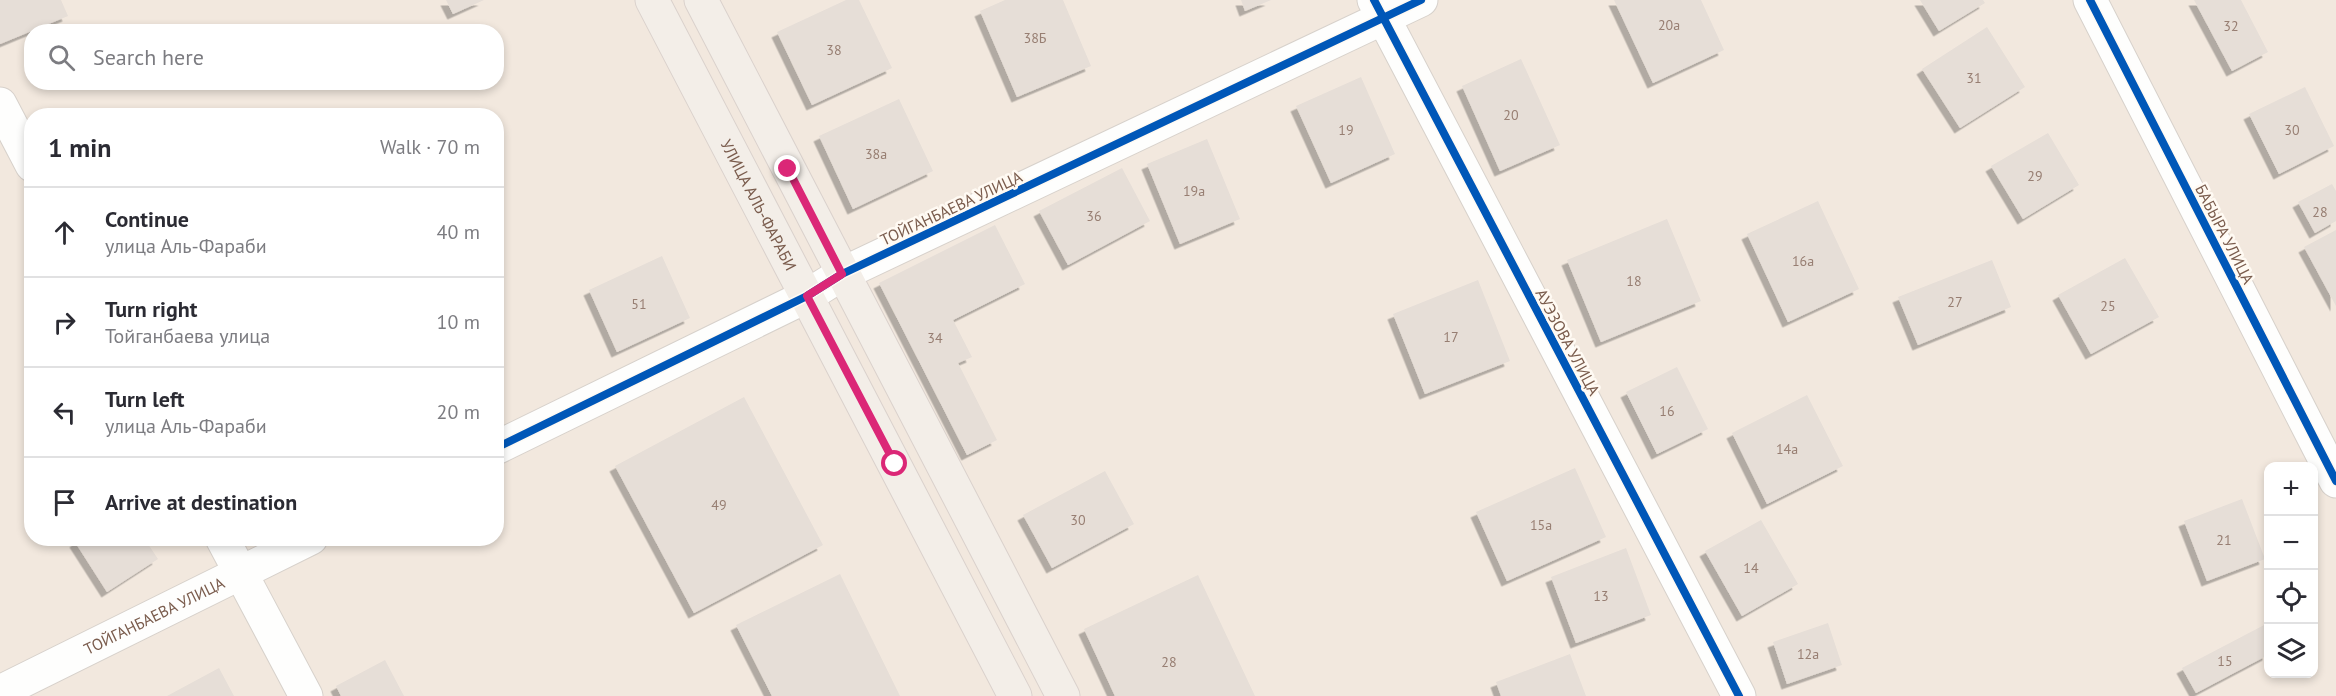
<!DOCTYPE html>
<meta charset="utf-8">
<style>
:root{--surface:#fff;--page:#f2f2f3;--text:#2b2b33;--muted:#7c7c81;--line:#e1e1e2}
body{margin:0;font-family:"PT Sans",sans-serif;background:var(--page);color:var(--text)}
.controls{position:absolute;right:18px;bottom:18px;display:grid;overflow:hidden;border-radius:12px;box-shadow:0 3px 9px #0003}
.controls button{width:54px;height:54px;display:grid;place-items:center;padding:0;border:0;border-bottom:2px solid var(--line);background:var(--surface);color:var(--text);font:30px sans-serif}
.stop{position:absolute;width:18px;height:18px;margin:-14px;border:4px solid #db2777;border-radius:50%;background:#fff}
.stop.end{background:#db2777;border-color:#fff;box-shadow:0 2px 6px #0008}
.list{margin:0;padding:0;list-style:none}
h2{display:flex;justify-content:space-between;align-items:center;height:78px;margin:0;padding:0 24px;font-size:26px}
h2 small{font-size:20px;font-weight:400;color:var(--muted)}
.list li{display:grid;grid-template-columns:39px 1fr auto;gap:18px;align-items:center;box-sizing:border-box;height:90px;padding:0 24px;border-top:2px solid var(--line)}
.list b{display:block;font-size:22px;white-space:nowrap}
.list p{margin:0;font-size:20px;white-space:nowrap;color:var(--muted)}
.list em{font-size:20px;font-style:normal;color:var(--muted)}
.icon{flex:none;width:33px;height:33px;fill:none;stroke:currentColor;stroke-width:2;stroke-linecap:round;stroke-linejoin:round}
.map{position:relative;flex:none;width:2336px;height:696px;overflow:hidden}
.search{position:absolute;background:var(--surface);box-shadow:0 3px 9px #0003;left:24px;top:24px;width:480px;height:66px;display:flex;align-items:center;gap:15px;box-sizing:border-box;padding:0 21px;border-radius:24px;color:var(--muted);font-size:22px}
.panel{position:absolute;background:var(--surface);box-shadow:0 3px 9px #0003;left:24px;top:108px;width:480px;height:438px;border-radius:24px}
.map>svg:first-child{display:block}
.residential{fill:#f2e8de;fill-rule:evenodd}
.building{fill:#e6ded7;filter:url(#shadow)}
.lines{fill:none;stroke-linecap:round;stroke-linejoin:round}
.street-casing{stroke:#d7d1cb;stroke-width:35}
.primary-casing{stroke:#dad1cc;stroke-width:35}
.street{stroke:#fefefd;stroke-width:33}
.primary{stroke:#f3eee8;stroke-width:33}
.cycleway-casing{stroke:#fffaf3;stroke-width:11}
.cycleway{stroke:#0057b8;stroke-width:8}
.route{stroke:#db2777;stroke-width:8}
.labels{text-anchor:middle;dominant-baseline:central;stroke-width:5;stroke-linejoin:round;paint-order:stroke}
.number-label{font-size:14px;fill:#977e72}
.street-label{font-size:16px;fill:#7a5c4d;stroke:#fffaf3}
</style>
<div class="map">
<svg width="2336" height="696" viewBox="0 0 2336 696">
<defs>
<filter id="shadow"><feDropShadow dx="-5.5" dy="5.5" stdDeviation="0" flood-color="#0004"/></filter>
</defs>
<rect width="100%" height="100%" fill="#f9f5f0"/>
<path class="residential" d="M0,0H2336V696H0ZM32,32H496V82H32ZM32,116H496V538H32ZM2268,466H2314V674H2268Z"/>
<path class="building" d="M0,0H61L68,16L0,44Z
M446,0H484L453,14Z
M846,0H859L892,68L812,105L777,32Z
M1005,0H1063L1091,66L1017,97L980,11Z
M1241,0H1271L1245,11Z
M1614,0H1701L1724,50L1653,83Z
M1920,0H1983L1985,3L1939,31Z
M2194,0H2241L2268,52L2232,71Z
M1987,27L2025,87L1960,128L1922,69Z
M1521,59L1560,145L1500,171L1462,86Z
M1361,77L1395,154L1331,183L1296,106Z
M2305,87L2334,146L2279,174L2249,114Z
M899,99L933,171L853,209L819,136Z
M2048,133L2079,185L2023,219L1991,166Z
M1207,139L1240,219L1180,244L1147,164Z
M1122,168L1150,221L1068,265L1039,211Z
M2332,184L2336,191V221L2315,233L2298,202Z
M1818,201L1859,289L1788,322L1747,234Z
M1667,219L1701,301L1601,342L1567,260Z
M995,225L1025,284L953,320L972,357L958,363L997,440L967,455L879,283Z
M2336,230V306L2304,247Z
M662,256L690,318L617,352L589,290Z
M2125,258L2159,317L2091,354L2058,295Z
M1992,260L2011,307L1918,345L1898,297Z
M1478,280L1510,361L1425,394L1393,314Z
M1677,367L1708,429L1657,454L1626,392Z
M1807,395L1843,466L1767,504L1732,433Z
M744,397L823,545L694,613L615,466Z
M1575,468L1606,537L1507,581L1476,512Z
M1105,471L1134,524L1052,568L1023,515Z
M2242,499L2265,559L2207,581L2184,521Z
M1761,520L1798,584L1742,616L1705,551Z
M80,538H144L158,559L107,592L75,542Z
M1626,548L1651,615L1576,643L1551,577Z
M840,574L900,696H772L736,625Z
M1198,575L1255,696H1115L1084,629Z
M1828,623L1842,665L1787,684L1773,642Z
M2268,623V655L2196,693L2182,668Z
M1570,654L1586,696H1501L1496,682Z
M385,660L404,696H341L336,686Z
M219,668L234,696H167Z"/>
<g class="lines">
<g class="street-casing">
<g id="street">
<path d="M1374,0L1739,696"/>
<path d="M2090,0L2336,481"/>
<path d="M0,104L32,165"/>
<path d="M496,448L807,296L842,274L1421,0"/>
<path d="M222,538L306,696"/>
<path id="s1" d="M0,692L311,538"/>
</g>
</g>
<g class="primary-casing">
<g id="primary">
<path id="s2" d="M652,0L1015,696"/>
<path d="M701,0L1063,696"/>
</g>
</g>
<use href="#street" class="street"/>
<use href="#primary" class="primary"/>
<g class="cycleway-casing">
<path id="cycleway" d="M1374,0L1739,696
M2090,0L2336,481
M496,448L807,296L842,274L1421,0"/>
</g>
<use href="#cycleway" class="cycleway"/>
</g>
<g class="lines">
<path class="route" d="M788,169L842,274L807,296L895,464"/>
</g>
<g class="labels">
<g class="number-label">
<text x="1669" y="25">20а</text>
<text x="2231" y="26">32</text>
<text x="1035" y="38">38Б</text>
<text x="834" y="50">38</text>
<text x="1974" y="78">31</text>
<text x="1511" y="115">20</text>
<text x="1346" y="130">19</text>
<text x="2292" y="130">30</text>
<text x="876" y="154">38а</text>
<text x="2035" y="176">29</text>
<text x="1194" y="191">19а</text>
<text x="2320" y="212">28</text>
<text x="1094" y="216">36</text>
<text x="1803" y="261">16а</text>
<text x="1634" y="281">18</text>
<text x="1955" y="302">27</text>
<text x="639" y="304">51</text>
<text x="2108" y="306">25</text>
<text x="1451" y="337">17</text>
<text x="935" y="338">34</text>
<text x="1667" y="411">16</text>
<text x="1787" y="449">14а</text>
<text x="719" y="505">49</text>
<text x="1078" y="520">30</text>
<text x="1541" y="525">15а</text>
<text x="2224" y="540">21</text>
<text x="1751" y="568">14</text>
<text x="1601" y="596">13</text>
<text x="1808" y="654">12а</text>
<text x="2225" y="661">15</text>
<text x="1169" y="662">28</text>
</g>
<g class="street-label">
<text stroke="none"><textPath href="#s2" startOffset="231">УЛИЦА АЛЬ-ФАРАБИ</textPath></text>
<text transform="translate(951 208) rotate(-25)">ТОЙГАНБАЕВА УЛИЦА</text>
<text transform="translate(2225 234) rotate(63)">БАБЫРА УЛИЦА</text>
<text transform="translate(1568 342) rotate(62)">АУЭЗОВА УЛИЦА</text>
<text stroke="none"><textPath href="#s1" startOffset="172">ТОЙГАНБАЕВА УЛИЦА</textPath></text>
</g>
</g>
</svg>
<div class="controls">
<button>+</button>
<button>−</button>
<button><svg class="icon" aria-label="locate" viewBox="0 0 24 24"><circle cx="12" cy="12" r="6"/><path d="M12 2v4M12 18v4M2 12h4M18 12h4"/></svg></button>
<button><svg class="icon" aria-label="layers" viewBox="0 0 24 24"><path d="M12 4l9 5-9 5-9-5zM3 14l9 5 9-5"/></svg></button>
</div>
<div class="stop" style="left:895px;top:464px"></div>
<div class="stop end" style="left:788px;top:169px"></div>
<div class="search"><svg class="icon" aria-label="search" viewBox="0 0 24 24"><circle cx="10" cy="10" r="6"/><path d="M15 15l6 6"/></svg>Search here</div>
<section class="panel">
<h2>1 min<small>Walk · 70 m</small></h2>
<ul class="list">
<li><svg class="icon" aria-label="ahead" viewBox="0 0 24 24"><path d="M12 20V5M6 11l6-6 6 6"/></svg><div><b>Continue</b><p>улица Аль-Фараби</p></div><em>40 m</em></li>
<li><svg class="icon" aria-label="right" viewBox="0 0 24 24"><path d="M7 20v-9h11M14 6l5 5-5 5"/></svg><div><b>Turn right</b><p>Тойганбаева улица</p></div><em>10 m</em></li>
<li><svg class="icon" aria-label="left" viewBox="0 0 24 24"><path d="M17 20v-9H6M10 6l-5 5 5 5"/></svg><div><b>Turn left</b><p>улица Аль-Фараби</p></div><em>20 m</em></li>
<li><svg class="icon" aria-label="arrive" viewBox="0 0 24 24"><path d="M6 21V4h12l-3 4 3 4H6"/></svg><div><b>Arrive at destination</b></div></li>
</ul>
</section>
</div>
